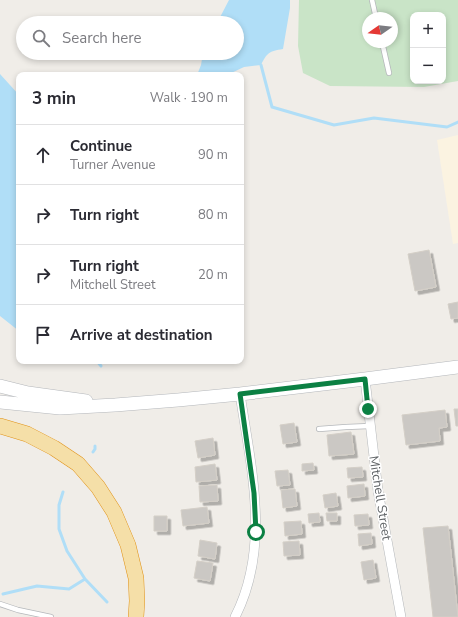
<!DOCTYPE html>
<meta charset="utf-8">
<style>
:root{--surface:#fff;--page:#f2f2f3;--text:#2b2b33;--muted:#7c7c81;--line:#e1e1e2}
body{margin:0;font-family:"Nunito Sans",sans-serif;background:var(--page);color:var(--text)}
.controls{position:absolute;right:12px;top:12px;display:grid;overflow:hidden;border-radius:8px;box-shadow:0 2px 6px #0003}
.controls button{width:36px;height:36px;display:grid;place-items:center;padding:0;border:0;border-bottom:1px solid var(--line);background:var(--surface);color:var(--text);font:20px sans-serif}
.compass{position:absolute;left:362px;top:12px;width:36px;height:36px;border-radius:50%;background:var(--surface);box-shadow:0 2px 6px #0003;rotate:256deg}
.stop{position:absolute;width:12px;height:12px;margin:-9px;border:3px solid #0b8043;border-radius:50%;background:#fff}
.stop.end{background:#0b8043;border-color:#fff;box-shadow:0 1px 4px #0008}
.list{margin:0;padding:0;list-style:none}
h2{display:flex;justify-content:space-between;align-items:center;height:52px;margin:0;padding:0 16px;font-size:17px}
h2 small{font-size:13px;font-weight:400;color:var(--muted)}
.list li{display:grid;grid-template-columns:26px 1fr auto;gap:12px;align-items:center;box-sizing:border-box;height:60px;padding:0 16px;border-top:1px solid var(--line)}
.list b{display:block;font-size:15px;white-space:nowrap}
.list p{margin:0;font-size:13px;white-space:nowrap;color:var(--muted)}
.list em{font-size:13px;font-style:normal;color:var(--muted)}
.icon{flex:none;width:22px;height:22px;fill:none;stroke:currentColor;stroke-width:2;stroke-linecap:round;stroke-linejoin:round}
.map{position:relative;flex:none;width:458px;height:617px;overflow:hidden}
.search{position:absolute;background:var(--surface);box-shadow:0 2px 6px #0003;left:16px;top:16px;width:228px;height:44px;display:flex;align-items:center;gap:10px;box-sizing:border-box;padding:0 14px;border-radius:22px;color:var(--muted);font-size:15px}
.panel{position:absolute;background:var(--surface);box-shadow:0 2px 6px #0003;left:16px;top:72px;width:228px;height:292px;border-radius:8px}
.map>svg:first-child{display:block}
.commercial{fill:#fbf3e1}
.green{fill:#c9e4c7;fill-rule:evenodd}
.water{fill:#b0def7}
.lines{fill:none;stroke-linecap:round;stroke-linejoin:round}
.stream{stroke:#b0def7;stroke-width:3}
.building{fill:#cbc8c4;stroke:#d4cfc7;filter:url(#shadow)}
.service-casing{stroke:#b5b8bb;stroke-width:6}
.minor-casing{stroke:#b5b8bb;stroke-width:10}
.secondary-casing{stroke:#b4b7bb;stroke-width:14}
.trunk-casing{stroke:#e09217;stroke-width:16}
.service{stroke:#fff;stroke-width:4.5}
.minor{stroke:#fff;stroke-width:9}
.secondary{stroke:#fff;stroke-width:13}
.trunk{stroke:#f5dfa8;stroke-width:15}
.route{stroke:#0b8043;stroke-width:5}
.labels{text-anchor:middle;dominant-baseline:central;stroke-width:3;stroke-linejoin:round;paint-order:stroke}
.street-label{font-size:13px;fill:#5f6366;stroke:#fff}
</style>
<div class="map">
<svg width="458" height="617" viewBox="0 0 458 617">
<defs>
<filter id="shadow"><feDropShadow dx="3.5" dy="3.5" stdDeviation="0" flood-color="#0004"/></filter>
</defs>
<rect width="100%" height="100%" fill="#f0ede8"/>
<path class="commercial" d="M458,135V243L453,244L437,140Z"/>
<path class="green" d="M299,0H458V81L424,87L330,86L303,73L298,46ZM413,15H443V81H413ZM368,18H392V42H368Z"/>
<path class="water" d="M229,0H290V8L283,49C269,51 267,53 261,65L244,67L227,75H197L201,65L203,53H237V23H217Z
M0,74L19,95V331L0,316Z"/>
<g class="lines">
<path class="stream" d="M261,65L272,107L334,125L374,118L447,127L458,122
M97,361L101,366
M93,452L95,449V446
M63,492L59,505V529L67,551L85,579L107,602
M3,594L37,586L69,589L85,579"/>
</g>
<path class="building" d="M429,250L436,287L415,291L408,254Z
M458,302V318L451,319L448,304Z
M454,409H458V426H456Z
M445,410L447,427L439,428L440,441L406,445L402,415Z
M294,423L297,442L283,444L280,425Z
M351,432L354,454L329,456L327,435Z
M213,438L215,455L198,458L195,441Z
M313,463L314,470L302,471V464Z
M215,464L217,480L196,482L195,467Z
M362,467L363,477L348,478L347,468Z
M288,470L290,485L277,486L275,471Z
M364,484L365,496L348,498L347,486Z
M217,485L218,501L200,502L199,486Z
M295,489L297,506L283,508L281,490Z
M336,493L338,506L325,508L323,495Z
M207,507L209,523L183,526L181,510Z
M319,513L320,522L309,523L308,514Z
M326,513H337V521H327Z
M368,514L369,525L355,526L354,515Z
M154,516H167V531H154Z
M301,521L302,534L285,536L284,522Z
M448,526L458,617H433L423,528Z
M371,533L372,544L359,546L358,534Z
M200,540L217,543L215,559L198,556Z
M299,541L300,555L284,556L283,542Z
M373,560L376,578L364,580L361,562Z
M197,561L213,563L210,581L194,578Z"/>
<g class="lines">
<g class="service-casing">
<path id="service" d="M372,0L376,18
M382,42L389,73
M319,429L346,427L370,426
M0,604L18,610L51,617"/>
</g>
<g class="minor-casing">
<path id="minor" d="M365,379L378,491L401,617
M235,617C271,547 251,467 240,394"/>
</g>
<g class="secondary-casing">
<path id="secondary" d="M0,386L28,393L86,401
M0,402L60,408L115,405L178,400L240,394L365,379L458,367"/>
</g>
<g class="trunk-casing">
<path id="trunk" d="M0,426L27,434L54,448L78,464L98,487L114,512L128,545L136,578L137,601L136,617"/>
</g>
<use href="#service" class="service"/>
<use href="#minor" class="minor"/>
<use href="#secondary" class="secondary"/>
<use href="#trunk" class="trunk"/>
</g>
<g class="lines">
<path class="route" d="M256,532L254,493L240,394L365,379L368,409"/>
</g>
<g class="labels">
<g class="street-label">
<text transform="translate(380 498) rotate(81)">Mitchell Street</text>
</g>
</g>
</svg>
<div class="controls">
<button>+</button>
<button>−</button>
</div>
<svg class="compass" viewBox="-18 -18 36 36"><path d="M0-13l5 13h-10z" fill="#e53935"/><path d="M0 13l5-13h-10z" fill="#7c7c81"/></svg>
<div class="stop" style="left:256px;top:532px"></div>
<div class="stop end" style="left:368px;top:409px"></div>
<div class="search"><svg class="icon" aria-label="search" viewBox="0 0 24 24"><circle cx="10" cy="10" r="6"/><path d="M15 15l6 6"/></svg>Search here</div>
<section class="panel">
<h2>3 min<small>Walk · 190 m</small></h2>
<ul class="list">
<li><svg class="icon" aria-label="ahead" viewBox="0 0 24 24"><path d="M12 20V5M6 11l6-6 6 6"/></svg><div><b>Continue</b><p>Turner Avenue</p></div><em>90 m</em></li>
<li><svg class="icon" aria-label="right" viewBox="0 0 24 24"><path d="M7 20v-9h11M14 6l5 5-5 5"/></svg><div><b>Turn right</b></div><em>80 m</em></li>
<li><svg class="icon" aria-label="right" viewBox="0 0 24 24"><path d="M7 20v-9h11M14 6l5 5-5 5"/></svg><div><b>Turn right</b><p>Mitchell Street</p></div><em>20 m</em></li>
<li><svg class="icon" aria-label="arrive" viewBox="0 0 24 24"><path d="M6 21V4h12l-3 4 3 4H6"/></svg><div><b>Arrive at destination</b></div></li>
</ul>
</section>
</div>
